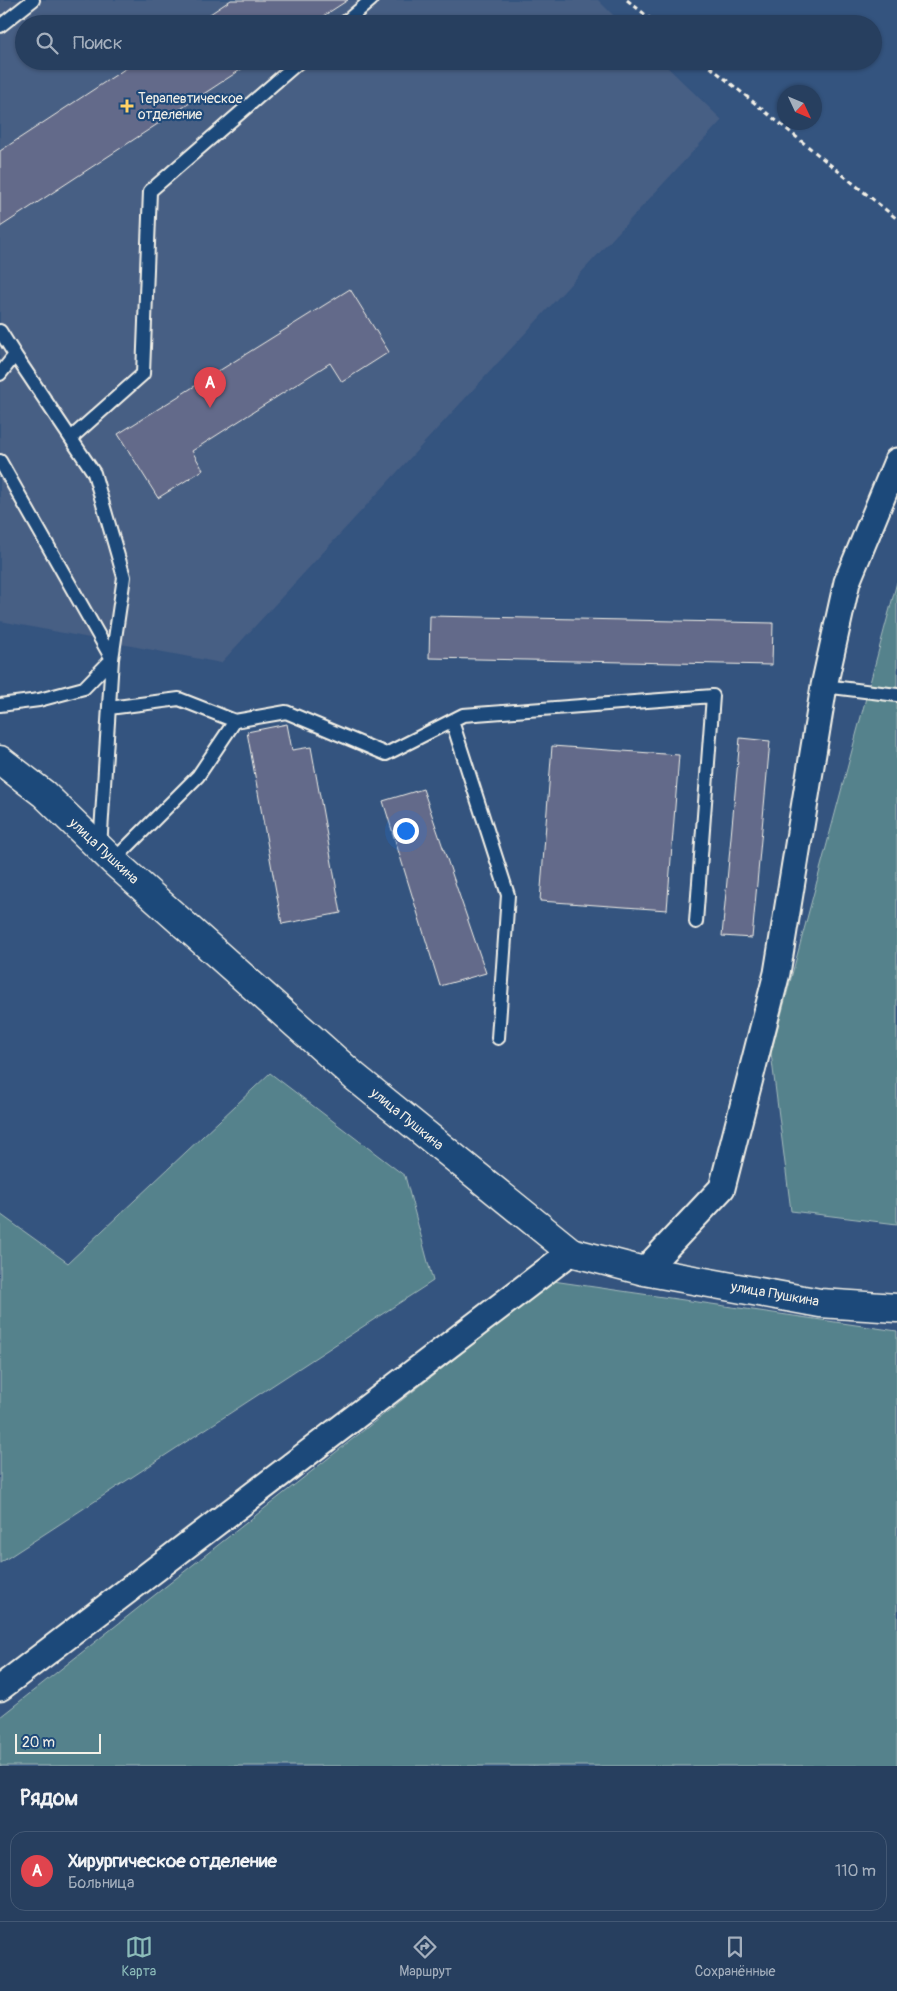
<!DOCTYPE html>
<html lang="ru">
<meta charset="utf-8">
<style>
:root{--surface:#273f5f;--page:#2f4665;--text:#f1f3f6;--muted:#a4afbd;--line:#435874;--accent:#8bbbb9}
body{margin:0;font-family:Pangolin,sans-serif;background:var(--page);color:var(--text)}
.compass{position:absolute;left:777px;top:85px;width:45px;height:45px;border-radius:50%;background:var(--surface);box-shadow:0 1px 4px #0004;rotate:134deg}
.scale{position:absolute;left:15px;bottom:12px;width:86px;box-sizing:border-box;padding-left:5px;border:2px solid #f4f1e8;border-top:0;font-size:14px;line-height:18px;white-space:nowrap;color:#f4f1e8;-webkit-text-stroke:4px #1f4a7a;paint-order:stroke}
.you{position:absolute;left:405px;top:830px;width:18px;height:18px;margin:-12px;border:4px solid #fff;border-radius:50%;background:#1a73e8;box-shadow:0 0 0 8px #1a73e833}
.badge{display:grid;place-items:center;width:32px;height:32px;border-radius:50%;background:var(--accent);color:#fff;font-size:16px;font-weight:700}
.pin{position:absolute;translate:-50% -41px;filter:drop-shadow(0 1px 2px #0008)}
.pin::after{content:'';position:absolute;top:26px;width:18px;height:15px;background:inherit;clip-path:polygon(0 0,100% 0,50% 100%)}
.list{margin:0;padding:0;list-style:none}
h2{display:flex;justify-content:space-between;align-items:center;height:65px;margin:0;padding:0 20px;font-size:21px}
h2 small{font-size:16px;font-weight:400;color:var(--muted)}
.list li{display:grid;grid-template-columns:32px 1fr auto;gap:15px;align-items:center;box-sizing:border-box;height:80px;margin:0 10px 10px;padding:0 10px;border:1px solid var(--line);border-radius:15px}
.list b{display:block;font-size:19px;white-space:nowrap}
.list p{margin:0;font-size:16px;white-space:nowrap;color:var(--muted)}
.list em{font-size:16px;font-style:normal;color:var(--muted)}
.icon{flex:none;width:28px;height:28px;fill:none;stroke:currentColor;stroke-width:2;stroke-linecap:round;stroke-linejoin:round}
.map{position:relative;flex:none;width:897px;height:1766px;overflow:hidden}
.search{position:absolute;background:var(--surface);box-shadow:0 1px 4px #0004;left:15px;right:15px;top:15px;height:55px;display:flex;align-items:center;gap:12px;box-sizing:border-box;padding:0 18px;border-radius:28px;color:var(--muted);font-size:19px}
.sheet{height:155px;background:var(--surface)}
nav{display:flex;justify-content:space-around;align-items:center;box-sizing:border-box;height:70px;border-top:1px solid var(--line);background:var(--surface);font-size:14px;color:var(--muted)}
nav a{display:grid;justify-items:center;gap:2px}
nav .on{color:var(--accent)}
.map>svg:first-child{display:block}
.built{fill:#465e84}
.green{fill:#54828c;stroke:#a4baba}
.building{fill:#646b8a;stroke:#f4f1e8}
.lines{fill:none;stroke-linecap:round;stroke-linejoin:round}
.lane-casing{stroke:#f4f1e8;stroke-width:16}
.street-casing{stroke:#f4f1e8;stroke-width:29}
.secondary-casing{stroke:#f4f1e8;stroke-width:31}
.path{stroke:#f4f1e8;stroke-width:3;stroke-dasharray:5 4;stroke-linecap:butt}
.lane{stroke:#1f4a7a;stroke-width:12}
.street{stroke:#1f4a7a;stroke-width:25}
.secondary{stroke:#1f4a7a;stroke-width:28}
.poi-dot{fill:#ffd166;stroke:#1f4a7a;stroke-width:2}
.labels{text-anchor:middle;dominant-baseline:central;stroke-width:4.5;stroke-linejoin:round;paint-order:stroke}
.poi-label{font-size:14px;fill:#f4f1e8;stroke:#1f4a7a;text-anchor:start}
.street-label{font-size:14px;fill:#f4f1e8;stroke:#1f4a7a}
</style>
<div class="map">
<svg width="897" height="1766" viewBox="0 0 897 1766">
<rect width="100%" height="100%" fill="#34547f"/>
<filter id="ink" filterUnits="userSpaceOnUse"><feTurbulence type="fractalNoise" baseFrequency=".02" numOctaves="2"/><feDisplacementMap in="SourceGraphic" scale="10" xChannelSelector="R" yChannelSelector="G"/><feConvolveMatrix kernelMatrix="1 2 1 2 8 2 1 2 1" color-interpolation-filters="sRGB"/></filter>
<g filter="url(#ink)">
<path class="built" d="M0,0H598L622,24H24V61H661L722,120L221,663L0,621Z"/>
<path class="green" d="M897,582V1224L791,1211L771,1053Z
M270,1073L405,1176L433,1281L0,1563V1214L68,1263Z
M553,1281L897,1331V1766H0V1717Z"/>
<path class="building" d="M231,0H348L311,24H195Z
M137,61H254L0,227V151Z
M350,289L389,352L342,382L330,363L192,451L203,470L158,498L118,434Z
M430,616L773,623L772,665L429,658Z
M287,724L292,750L311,747L341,913L282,924L247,732Z
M740,738L770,741L752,938L722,936Z
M552,746L679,755L667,910L540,901Z
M423,789L486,973L440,986L383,801Z"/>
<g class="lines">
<g class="lane-casing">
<path id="lane" d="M343,24L371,0
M0,26L33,0
M0,331L15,355
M0,374L15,355L94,473L124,577L112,659
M71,438L143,374L150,191L300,61
M0,461L112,659
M824,686L897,695
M0,705L39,700L84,688L112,659L100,848
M109,708L179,699L235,721L198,776L113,861
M235,721L286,712L386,754L463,715L713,696L696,922
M452,721L508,895L498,1038"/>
</g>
<g class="street-casing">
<path id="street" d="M644,1271L722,1188L777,973L824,686L847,582L897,461
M0,1688L571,1252"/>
</g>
<g class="secondary-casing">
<path id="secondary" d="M0,760L44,794L113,861L355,1077L571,1252L644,1271L820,1303L897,1308"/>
</g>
<path class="path" d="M627,0L657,24
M703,61L897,219"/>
<use href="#lane" class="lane"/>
<use href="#street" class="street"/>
<use href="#secondary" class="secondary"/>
</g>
</g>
<path class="poi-dot" d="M124.5 98.5h5v5h5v5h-5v5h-5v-5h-5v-5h5z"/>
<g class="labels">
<g class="poi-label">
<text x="138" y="98">Терапевтическое<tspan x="138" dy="16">отделение</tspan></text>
</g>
<g class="street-label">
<text transform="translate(104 851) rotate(43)">улица Пушкина</text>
<text transform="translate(407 1119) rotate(39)">улица Пушкина</text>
<text transform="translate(775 1294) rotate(10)">улица Пушкина</text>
</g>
</g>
</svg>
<svg class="compass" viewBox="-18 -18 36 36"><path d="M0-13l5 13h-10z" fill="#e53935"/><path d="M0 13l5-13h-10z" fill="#a4afbd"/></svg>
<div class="scale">20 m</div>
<div class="you"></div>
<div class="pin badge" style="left:210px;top:408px;background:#e0444e">A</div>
<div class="search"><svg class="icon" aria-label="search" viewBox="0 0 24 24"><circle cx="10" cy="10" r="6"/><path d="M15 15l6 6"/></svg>Поиск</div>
</div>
<section class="sheet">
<h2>Рядом<small></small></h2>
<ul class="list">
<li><span class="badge" style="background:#e0444e">A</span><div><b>Хирургическое отделение</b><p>Больница</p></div><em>110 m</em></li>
</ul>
</section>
<nav>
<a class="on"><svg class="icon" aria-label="map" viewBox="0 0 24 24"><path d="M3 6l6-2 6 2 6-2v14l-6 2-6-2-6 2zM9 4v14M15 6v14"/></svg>Карта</a>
<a><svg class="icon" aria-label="directions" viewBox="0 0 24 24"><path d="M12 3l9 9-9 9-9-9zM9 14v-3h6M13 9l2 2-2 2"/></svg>Маршрут</a>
<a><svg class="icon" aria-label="saved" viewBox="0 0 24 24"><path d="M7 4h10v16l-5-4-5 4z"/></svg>Сохранённые</a>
</nav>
